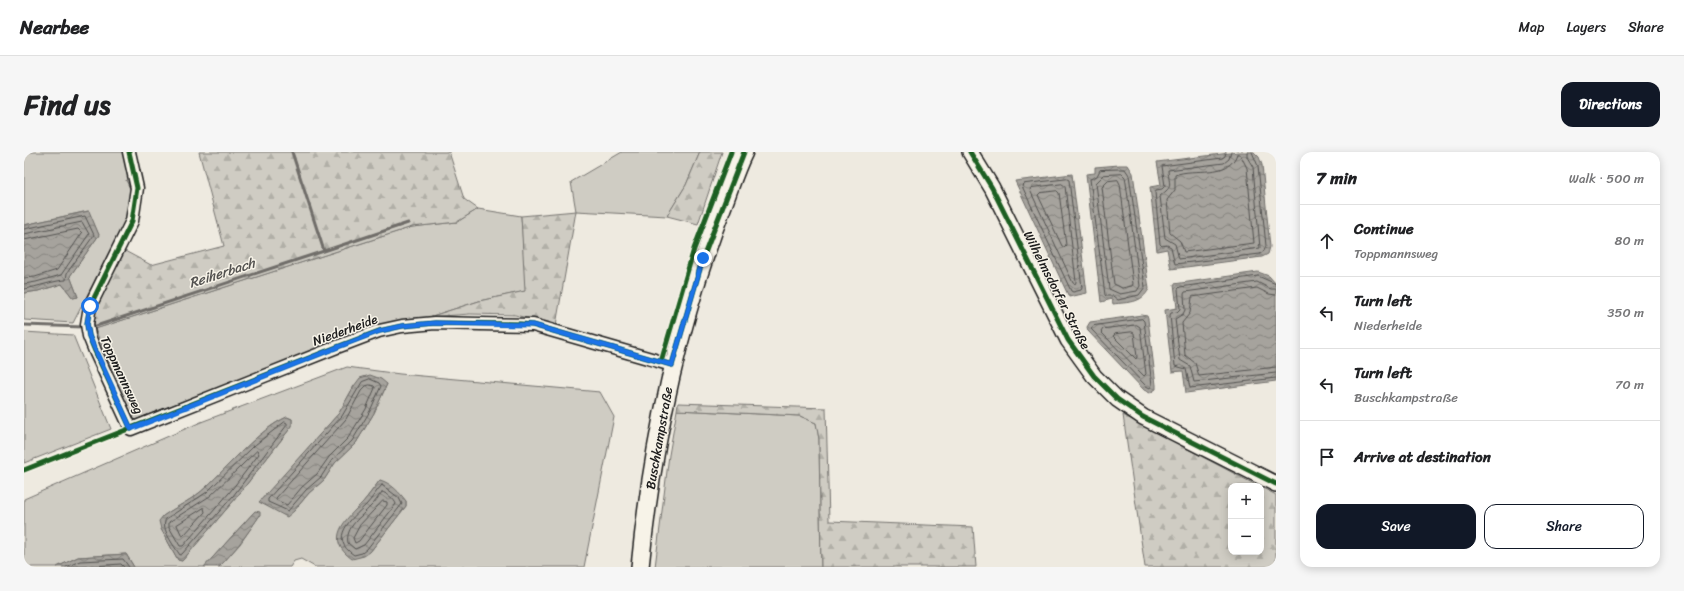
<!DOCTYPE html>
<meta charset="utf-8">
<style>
:root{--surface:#fff;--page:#f6f6f6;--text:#202124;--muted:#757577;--line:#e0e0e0;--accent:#111827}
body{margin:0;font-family:Sriracha,sans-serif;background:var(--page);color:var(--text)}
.controls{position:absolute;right:12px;bottom:12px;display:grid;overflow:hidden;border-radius:8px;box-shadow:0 2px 10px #0003}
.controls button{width:36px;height:36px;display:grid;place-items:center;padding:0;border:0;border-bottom:1px solid var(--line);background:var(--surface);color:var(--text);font:20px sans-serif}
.stop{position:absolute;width:12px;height:12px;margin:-9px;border:3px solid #1a73e8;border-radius:50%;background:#fff}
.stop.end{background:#1a73e8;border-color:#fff;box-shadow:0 1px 4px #0008}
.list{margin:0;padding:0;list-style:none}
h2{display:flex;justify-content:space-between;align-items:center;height:52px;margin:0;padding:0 16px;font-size:17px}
h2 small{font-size:13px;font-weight:400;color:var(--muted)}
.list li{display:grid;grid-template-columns:26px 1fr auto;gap:12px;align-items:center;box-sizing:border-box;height:72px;padding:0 16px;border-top:1px solid var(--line)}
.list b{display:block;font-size:15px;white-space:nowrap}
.list p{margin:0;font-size:13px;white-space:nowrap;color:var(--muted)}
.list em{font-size:13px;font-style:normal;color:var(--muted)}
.actions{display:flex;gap:8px;padding:12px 16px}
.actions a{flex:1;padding:9px 0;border:1px solid var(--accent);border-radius:12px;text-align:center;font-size:14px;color:var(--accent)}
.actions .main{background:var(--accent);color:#fff}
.icon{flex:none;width:22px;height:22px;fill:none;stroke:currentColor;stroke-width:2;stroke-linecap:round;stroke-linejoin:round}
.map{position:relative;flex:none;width:1252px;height:415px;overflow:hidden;border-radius:12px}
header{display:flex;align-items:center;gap:24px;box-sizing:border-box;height:56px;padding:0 20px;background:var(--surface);border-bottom:1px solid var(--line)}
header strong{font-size:19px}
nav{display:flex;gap:22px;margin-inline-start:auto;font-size:14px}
.intro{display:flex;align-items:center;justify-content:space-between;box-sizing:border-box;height:96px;padding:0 24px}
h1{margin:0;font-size:28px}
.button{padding:10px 18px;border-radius:12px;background:var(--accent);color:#fff;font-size:14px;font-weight:700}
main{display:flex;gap:24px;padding:0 24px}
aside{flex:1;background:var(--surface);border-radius:12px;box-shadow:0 2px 10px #0003}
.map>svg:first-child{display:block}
.grass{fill:#cfccc3;stroke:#767470;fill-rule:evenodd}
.forest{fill:url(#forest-firs);stroke:#767470}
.water{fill:url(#water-waves);stroke:#6f6d69}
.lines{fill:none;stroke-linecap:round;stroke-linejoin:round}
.shore{stroke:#535250;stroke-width:1}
.stream{stroke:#6f6d69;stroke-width:3}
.minor-casing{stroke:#1c1c1c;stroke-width:15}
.tertiary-casing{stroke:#1c1c1c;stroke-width:18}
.secondary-casing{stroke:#1c1c1c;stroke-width:20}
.minor{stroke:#f7f3e8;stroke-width:12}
.tertiary{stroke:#f7f3e8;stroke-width:15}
.secondary{stroke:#f7f3e8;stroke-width:17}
.cycleway-casing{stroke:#f7f3e8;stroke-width:8}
.cycleway{stroke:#1b5e20;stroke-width:5}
.route{stroke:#1a73e8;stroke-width:5}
.labels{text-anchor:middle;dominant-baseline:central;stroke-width:3;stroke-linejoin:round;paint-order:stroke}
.street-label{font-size:13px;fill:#1c1c1c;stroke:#f7f3e8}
.water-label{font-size:14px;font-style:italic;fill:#535250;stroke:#f7f3e8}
</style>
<header>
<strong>Nearbee</strong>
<nav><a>Map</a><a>Layers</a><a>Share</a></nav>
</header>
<div class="intro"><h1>Find us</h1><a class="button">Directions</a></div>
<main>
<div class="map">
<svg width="1252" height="415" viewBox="0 0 1252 415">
<defs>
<pattern id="forest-firs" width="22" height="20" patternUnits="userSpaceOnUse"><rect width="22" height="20" fill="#cfccc3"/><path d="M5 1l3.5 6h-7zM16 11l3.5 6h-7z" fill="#b1afa7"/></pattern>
<pattern id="water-waves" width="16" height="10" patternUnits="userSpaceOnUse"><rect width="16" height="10" fill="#a6a39d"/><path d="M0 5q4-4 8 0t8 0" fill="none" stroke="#86847f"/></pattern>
</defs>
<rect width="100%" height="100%" fill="#eeeae0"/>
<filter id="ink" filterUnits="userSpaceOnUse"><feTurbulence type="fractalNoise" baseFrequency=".025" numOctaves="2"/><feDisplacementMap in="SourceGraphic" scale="8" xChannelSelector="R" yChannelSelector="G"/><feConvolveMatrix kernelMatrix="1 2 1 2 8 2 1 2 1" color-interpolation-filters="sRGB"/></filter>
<g filter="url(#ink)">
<path class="grass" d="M0,0H99L107,37L102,28L107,39L101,69L49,171L0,168V141L14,139L38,132L49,146L54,145L46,124L75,83L64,59L0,73Z
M598,0H676L662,33L643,64L552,59L547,30Z
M454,57L497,64L502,139L455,149L405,165L377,168L354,173L111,268L107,264L71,177L388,75L433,70Z
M0,180L49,183L87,277L0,311Z
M323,215L376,222L576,240L590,265L560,415H291L277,407L270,409L266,415H195L216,392L236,363L231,359L180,415H110L102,402L54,405L33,415H0V347L177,270ZM363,232L350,261L332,291L311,311L300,328L285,341L270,359L248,356L236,350L315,261L330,234ZM263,265L268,267V274L212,346L158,409L154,408L137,377L139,364C153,354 170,347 182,335C204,315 235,277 263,265ZM356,328L368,335L382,349V354L346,400L340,349Z
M653,258L776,264L792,271L795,287L797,415H631L645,303Z"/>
<path class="forest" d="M175,0H425L440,47L454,57L433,70L388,75L71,177L70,168L72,158L99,98L127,113L200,94Z
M676,0H698L674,72L643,64L662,33Z
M552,59L532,173L491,163L446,162L405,165L455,149L501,139L497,64Z
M654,251L802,256L805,369L949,375L952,415H797L795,287L792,271L776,264L653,258Z
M1099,263L1234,334H1207V400H1237V335L1252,343V415H1121Z"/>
<path class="water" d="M1214,0H1230L1235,5L1238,13L1246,95L1244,102L1238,105L1147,117L1143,97L1133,99L1126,35L1137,33L1133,10Z
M1095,13H1104L1109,21L1125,137C1117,152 1104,150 1089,152L1088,147L1077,150L1062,22L1071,21V15Z
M1048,22L1063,141L1045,145L991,29Z
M65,59L75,83L46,124L54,145L49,146L38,132L14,139L0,141V73Z
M1234,120L1245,124L1252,132V229L1162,241L1159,219L1148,220L1141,158L1153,156L1150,132Z
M1118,163L1123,164L1124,167L1132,233V237L1126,241L1120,238L1064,179L1063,175L1066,170Z
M346,223L357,227L363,232L350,261L332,291L311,311L300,328L285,341L270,359L263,365L235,350L315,261L330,234L336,226Z
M263,265L268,267V274L212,346L158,409L154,408L137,377L135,369L139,364C153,354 170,347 182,335C205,314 234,278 263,265Z
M356,328C367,331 376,341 382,349V354L346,400L340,404L328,407C300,387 321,368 339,350C345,343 351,335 356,328Z
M231,359L236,360V363C224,381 211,399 195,415H180Z
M102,402L110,415H33L54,405Z"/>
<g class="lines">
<path class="shore" d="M1202,0L1201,4L1198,6L1138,14L1141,34L1138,37L1132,38L1131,40L1136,92L1138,94L1143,93L1147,95L1151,112L1236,102L1240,99L1242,94L1234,14L1228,0
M1207,0L1205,7L1200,11L1144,18C1145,35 1150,33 1136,44L1141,86L1151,92L1155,107L1236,96L1229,15L1223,5V0
M1213,2H1216L1223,16L1230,91L1160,100L1156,89L1146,81L1143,48L1151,38V23C1170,15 1205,27 1213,2Z
M1095,17H1101L1105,23L1121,135L1115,143L1094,148L1089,144H1082L1081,143L1066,27L1073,24L1076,18Z
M1098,22L1101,25L1102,31L1116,134L1113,139L1096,142L1085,137L1072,31L1080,23Z
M1043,27L1045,28L1058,136L1057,138L1049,140L1047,139L998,34L1000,32Z
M1094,28L1096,32L1109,132L1108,134L1098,136L1090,132L1078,35L1084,29Z
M1038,32L1041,34L1052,130L1051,132L1049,131L1006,38L1007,36Z
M1033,39L1035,41L1042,93L1040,95L1038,94L1014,43L1016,41Z
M0,77L61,64L70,83L43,121L42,128C32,128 13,135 0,137
M0,82L58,70L65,82L37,123L12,130L0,132
M0,88L54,77L58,81L33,118L11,125L0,126
M1252,132L1234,124L1156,135L1154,137L1156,157L1153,160L1147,161L1146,163L1151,214L1162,217L1166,236L1252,226
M1252,137H1247L1233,130L1161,140L1160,142L1161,158L1159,162L1151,167L1156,208L1166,214L1170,230L1252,221
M1252,143L1245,142L1233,136L1168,145L1166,161L1158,171L1161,203L1171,211L1175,224L1252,215
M1118,167L1120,169L1128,233L1126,236L1122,234L1067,177L1069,174Z
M1113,173L1116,175L1122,222L1120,224L1077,180L1079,177Z
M1108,180L1110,181L1113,205L1112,207L1089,184L1091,182Z
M346,227L355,231L357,234L346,259L328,289L308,308L297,325L282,338L264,359L244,350V347L318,264L338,230Z
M346,233L350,234L351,236L342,257L324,286L305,305L293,322L278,335L263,353L252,348V346L322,267L337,239L342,234Z
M261,270L263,271V273L209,344L158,402L156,403C150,394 136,376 142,367L183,340L231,293Z
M233,299L235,302L205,341L159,394H156L145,375V370L186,344Z
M358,333L375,346L378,352L343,397L338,401L330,403C304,386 327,367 342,353C348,347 352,339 358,333Z
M358,340C363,341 371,348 372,352L340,393L331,397L324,391C321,375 337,365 346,355C351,351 354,345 358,340Z
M359,349L363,350V353L335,389L331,391L329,386L336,373Z
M180,356L181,360L160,383L158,384L153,373Z
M42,415L56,409L99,407L105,415
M55,415L97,412L100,415"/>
<path class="stream" d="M300,99L384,71
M0,173L60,175
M66,175L72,174L300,99L268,0"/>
<g class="minor-casing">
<path id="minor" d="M105,0L113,36L108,69L66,154L63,172L65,184L71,199L107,277L313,195L355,179L378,174L411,171L509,173L648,213"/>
</g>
<g class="tertiary-casing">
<path id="tertiary" d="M946,0L968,36L1044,188L1070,224L1093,247L1119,265L1252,332"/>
</g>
<g class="secondary-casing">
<path id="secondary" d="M616,415C628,292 654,172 698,56C705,38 711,18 720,0"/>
</g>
<use href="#minor" class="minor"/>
<use href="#tertiary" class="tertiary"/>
<use href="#secondary" class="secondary"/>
<g class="cycleway-casing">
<path id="cycleway" d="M105,0L113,36L108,69L66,154L63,172L65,184L71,199L107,277
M946,0L968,36L1044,188L1070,224L1093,247L1119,265L1252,332
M637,210L670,97L707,0
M0,318L313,195L355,179L378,174L411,171L496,172L509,173L648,213L679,106L720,0"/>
</g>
<use href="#cycleway" class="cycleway"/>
</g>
</g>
<g class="lines" filter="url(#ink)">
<path class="route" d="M66,154L63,172L65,184L107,277L314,195L356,179L378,174L411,171L509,173L648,213L679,106"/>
</g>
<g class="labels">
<g class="street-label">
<text transform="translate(1033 138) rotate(63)">Wilhelmsdorfer Straße</text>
<text transform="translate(321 178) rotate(-20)">Niederheide</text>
<text transform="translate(98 223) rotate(65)">Toppmannsweg</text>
<text transform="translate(635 286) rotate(-80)">Buschkampstraße</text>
</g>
<g class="water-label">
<text transform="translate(198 121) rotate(-18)">Reiherbach</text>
</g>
</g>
</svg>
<div class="controls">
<button>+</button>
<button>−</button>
</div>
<div class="stop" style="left:66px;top:154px"></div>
<div class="stop end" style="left:679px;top:106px"></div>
</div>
<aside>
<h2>7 min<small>Walk · 500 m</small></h2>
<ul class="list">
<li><svg class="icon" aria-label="ahead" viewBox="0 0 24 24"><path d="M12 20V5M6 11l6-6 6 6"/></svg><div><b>Continue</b><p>Toppmannsweg</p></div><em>80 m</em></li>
<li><svg class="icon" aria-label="left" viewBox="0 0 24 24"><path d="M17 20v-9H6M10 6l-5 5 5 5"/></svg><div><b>Turn left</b><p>Niederheide</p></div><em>350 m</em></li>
<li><svg class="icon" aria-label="left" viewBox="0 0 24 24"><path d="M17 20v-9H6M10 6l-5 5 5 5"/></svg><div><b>Turn left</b><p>Buschkampstraße</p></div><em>70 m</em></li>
<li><svg class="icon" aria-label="arrive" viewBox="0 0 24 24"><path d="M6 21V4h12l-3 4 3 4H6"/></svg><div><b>Arrive at destination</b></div></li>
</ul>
<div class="actions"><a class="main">Save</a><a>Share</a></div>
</aside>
</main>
